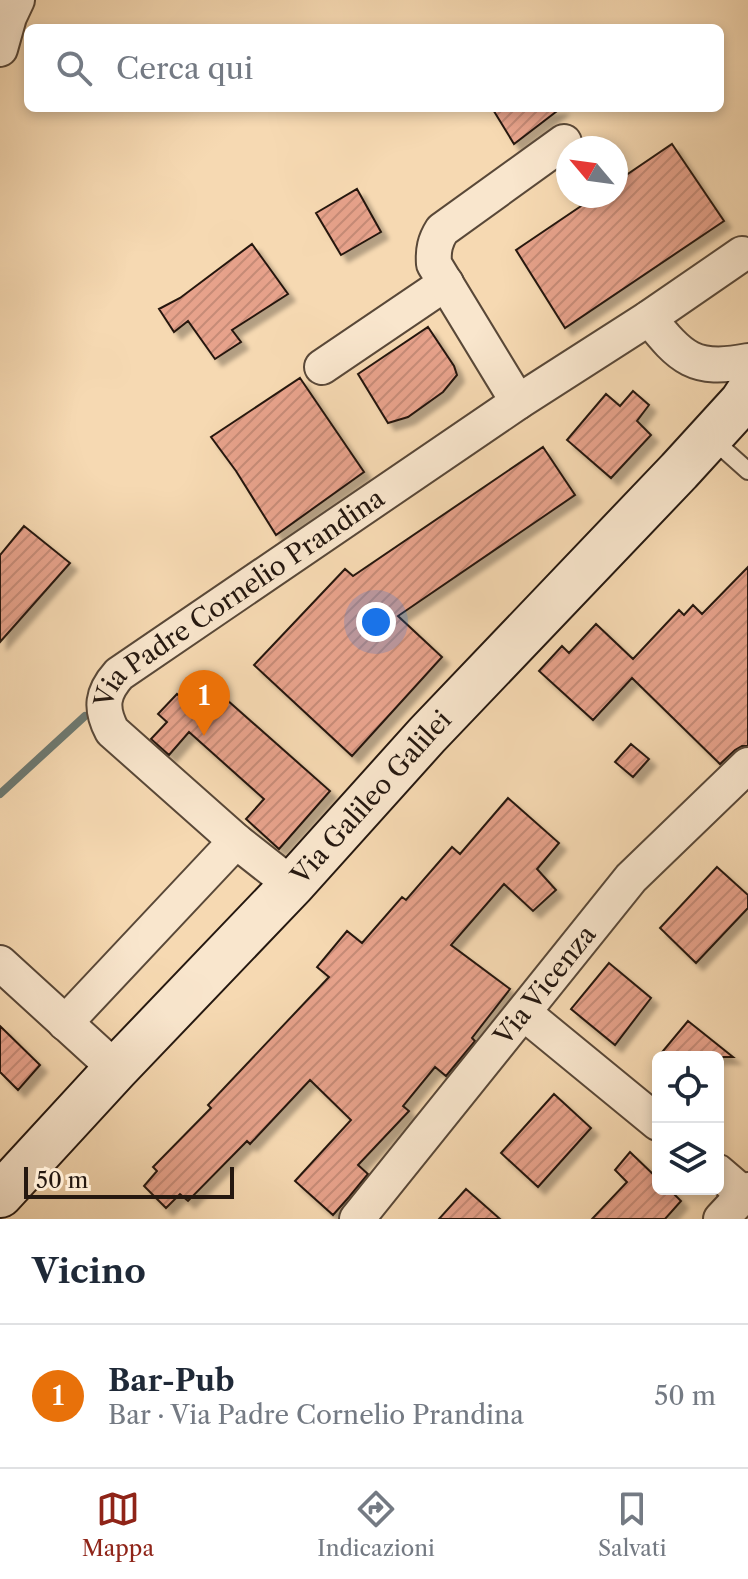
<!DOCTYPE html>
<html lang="it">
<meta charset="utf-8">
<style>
:root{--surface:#fff;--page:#f2f2f3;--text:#1f2937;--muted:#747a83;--line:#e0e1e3;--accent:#8f2418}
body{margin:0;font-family:"Libre Caslon Text",serif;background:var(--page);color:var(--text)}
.controls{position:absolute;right:24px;bottom:24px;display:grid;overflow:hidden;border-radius:12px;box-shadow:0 4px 12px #0003}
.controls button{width:72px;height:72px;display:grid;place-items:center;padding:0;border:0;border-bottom:2px solid var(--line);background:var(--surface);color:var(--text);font:40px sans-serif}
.compass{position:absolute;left:556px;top:136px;width:72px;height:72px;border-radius:50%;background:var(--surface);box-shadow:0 4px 12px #0003;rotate:299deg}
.scale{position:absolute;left:24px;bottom:20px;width:210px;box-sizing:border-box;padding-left:8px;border:4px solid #251810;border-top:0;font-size:22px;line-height:28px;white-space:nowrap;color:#251810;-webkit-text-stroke:6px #f9e6cd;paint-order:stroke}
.you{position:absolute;left:376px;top:622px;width:28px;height:28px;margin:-20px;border:6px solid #fff;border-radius:50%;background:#1a73e8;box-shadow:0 0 0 12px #1a73e833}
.badge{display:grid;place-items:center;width:52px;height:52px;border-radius:50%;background:var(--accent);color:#fff;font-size:26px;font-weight:700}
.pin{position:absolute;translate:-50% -66px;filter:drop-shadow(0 2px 4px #0008)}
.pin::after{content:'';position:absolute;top:42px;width:28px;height:24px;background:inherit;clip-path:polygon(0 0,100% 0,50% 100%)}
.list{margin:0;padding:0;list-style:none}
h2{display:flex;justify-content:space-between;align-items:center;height:104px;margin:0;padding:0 32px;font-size:34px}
h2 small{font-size:26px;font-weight:400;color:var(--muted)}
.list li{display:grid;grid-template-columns:52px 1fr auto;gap:24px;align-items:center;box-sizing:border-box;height:144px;padding:0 32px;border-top:2px solid var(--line)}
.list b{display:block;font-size:30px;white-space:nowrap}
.list p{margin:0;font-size:26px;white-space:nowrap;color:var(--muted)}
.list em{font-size:26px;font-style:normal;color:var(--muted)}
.icon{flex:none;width:44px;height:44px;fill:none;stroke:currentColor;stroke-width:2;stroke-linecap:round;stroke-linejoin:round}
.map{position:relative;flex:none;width:748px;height:1219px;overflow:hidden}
.search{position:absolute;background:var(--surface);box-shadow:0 4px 12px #0003;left:24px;right:24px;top:24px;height:88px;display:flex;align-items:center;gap:20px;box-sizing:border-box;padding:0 28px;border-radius:12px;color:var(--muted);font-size:30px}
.sheet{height:248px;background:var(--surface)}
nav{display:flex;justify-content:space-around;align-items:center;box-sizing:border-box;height:112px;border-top:2px solid var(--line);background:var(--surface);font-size:22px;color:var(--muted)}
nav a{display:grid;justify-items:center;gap:4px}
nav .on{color:var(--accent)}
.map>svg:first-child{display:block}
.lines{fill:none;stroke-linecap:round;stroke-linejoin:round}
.stream{stroke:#6d7971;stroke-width:8}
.building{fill:url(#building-hatch);stroke:#251810;stroke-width:2;filter:url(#shadow)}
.service-casing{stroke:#594838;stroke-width:20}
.minor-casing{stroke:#594838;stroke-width:38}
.secondary-casing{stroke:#251810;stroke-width:48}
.service{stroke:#f9e6cd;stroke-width:16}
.minor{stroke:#f9e6cd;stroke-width:34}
.secondary{stroke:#f9e6cd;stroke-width:44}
.labels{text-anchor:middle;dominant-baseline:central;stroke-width:6;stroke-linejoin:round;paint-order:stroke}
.street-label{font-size:26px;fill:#251810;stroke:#f9e6cd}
</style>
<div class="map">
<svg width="748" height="1219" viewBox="0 0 748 1219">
<defs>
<pattern id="building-hatch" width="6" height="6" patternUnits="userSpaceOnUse" patternTransform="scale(2)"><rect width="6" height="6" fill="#e7a28b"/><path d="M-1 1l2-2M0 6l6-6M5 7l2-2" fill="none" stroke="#c68b77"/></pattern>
<filter id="shadow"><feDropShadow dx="7" dy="7" stdDeviation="2" flood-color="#0004"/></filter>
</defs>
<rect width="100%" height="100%" fill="#f6d9b2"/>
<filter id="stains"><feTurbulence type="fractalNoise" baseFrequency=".0025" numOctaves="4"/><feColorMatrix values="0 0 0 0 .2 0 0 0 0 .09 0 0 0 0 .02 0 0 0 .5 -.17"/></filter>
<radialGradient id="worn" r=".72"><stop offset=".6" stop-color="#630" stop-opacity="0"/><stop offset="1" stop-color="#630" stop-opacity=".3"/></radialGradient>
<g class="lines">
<path class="stream" d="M0,794L85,716"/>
</g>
<path class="building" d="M492,108H561L514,144Z
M672,144L724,221L565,328L516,250L596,196H616V182Z
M357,189L381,232L341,255L316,213Z
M252,244L288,294L232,330L241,342L215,359L188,321L174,332L159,309L180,298Z
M428,327L454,366L457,375L443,392L408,417L388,423L358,374Z
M300,378L364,472L276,535L236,471L211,437Z
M633,391L649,405L637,421L651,435L611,478L567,440L606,394L620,406Z
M543,447L575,495L398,616L442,657L352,756L254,665L345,569L353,576Z
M24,526L70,563L0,642V555Z
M748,567V746H742L735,750L720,764L632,678L593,720L539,671L562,646L569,653L596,624L633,659L679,610L684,615L693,605L702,614Z
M202,684L215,696L218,692L330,791L279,849L246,819L264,799L189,732L169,755L151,739L167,722L158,714L177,694L186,702Z
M631,744L649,759L633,777L615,762Z
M508,798L559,843L537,869L556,890L533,911L504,884L451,945L510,989L472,1038L475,1041L446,1076L435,1067L403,1106L409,1111L358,1165L368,1174L349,1197L333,1215L295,1181L351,1120L310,1080L250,1144L247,1141L188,1201L180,1194L166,1208L144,1186L157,1171L153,1167L211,1108L208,1105L329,977L317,967L347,931L362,943L402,897L406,900L452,847L460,854Z
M717,867L748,895V908L696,963L660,928Z
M609,963L651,998L615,1045L571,1009Z
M688,1021L733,1057H658Z
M0,1026L40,1065L18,1090L0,1072Z
M554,1094L591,1128L538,1187L501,1153Z
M630,1152L658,1179V1189H669L681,1201L665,1219H592L627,1182L615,1170Z
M466,1189L500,1219H439Z"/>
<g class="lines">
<g class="service-casing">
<path id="service" d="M711,438L748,471"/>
</g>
<g class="minor-casing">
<g id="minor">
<path d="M0,49L9,17L17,0"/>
<path d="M649,318C681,358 694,372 748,361"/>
<path d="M322,367L446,283"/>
<path d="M518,402L434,264C433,250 435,241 442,230L564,142"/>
<path id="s1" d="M292,885L236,841L112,731C100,708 102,693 119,674L518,402L649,318L742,254"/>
<path d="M0,963L116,1069"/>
<path d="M524,1013L658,1123"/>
<path d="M65,1023L236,841"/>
<path d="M718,1172L748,1198"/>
<path id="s2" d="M357,1219L631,878L748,765"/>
<path d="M721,1219L748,1190"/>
</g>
</g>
<g class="secondary-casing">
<g id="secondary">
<path id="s3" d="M0,1195L116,1069L292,885L427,735L679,471L742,402L748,393"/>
</g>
</g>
<use href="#service" class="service"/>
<use href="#minor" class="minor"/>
<use href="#secondary" class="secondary"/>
</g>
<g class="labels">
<g class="street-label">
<text stroke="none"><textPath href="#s1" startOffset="440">Via Padre Cornelio Prandina</textPath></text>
<text stroke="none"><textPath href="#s3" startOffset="544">Via Galileo Galilei</textPath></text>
<text stroke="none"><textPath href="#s2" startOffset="300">Via Vicenza</textPath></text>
</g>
</g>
<rect width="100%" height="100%" filter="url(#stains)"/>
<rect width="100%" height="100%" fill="url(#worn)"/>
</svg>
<div class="controls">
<button><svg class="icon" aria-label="locate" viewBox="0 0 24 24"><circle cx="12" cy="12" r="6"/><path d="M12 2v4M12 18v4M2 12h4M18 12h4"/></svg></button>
<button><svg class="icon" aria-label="layers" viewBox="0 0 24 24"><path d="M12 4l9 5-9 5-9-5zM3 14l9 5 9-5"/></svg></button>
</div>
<svg class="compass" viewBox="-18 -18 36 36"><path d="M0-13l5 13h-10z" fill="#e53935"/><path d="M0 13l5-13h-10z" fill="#747a83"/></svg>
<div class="scale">50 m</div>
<div class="you"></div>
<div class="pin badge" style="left:204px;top:736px;background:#e8710a">1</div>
<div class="search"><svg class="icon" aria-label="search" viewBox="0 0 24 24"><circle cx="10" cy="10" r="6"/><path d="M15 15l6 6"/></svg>Cerca qui</div>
</div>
<section class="sheet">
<h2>Vicino<small></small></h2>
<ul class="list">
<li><span class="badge" style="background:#e8710a">1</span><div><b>Bar-Pub</b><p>Bar · Via Padre Cornelio Prandina</p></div><em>50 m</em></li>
</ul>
</section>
<nav>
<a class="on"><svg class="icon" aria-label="map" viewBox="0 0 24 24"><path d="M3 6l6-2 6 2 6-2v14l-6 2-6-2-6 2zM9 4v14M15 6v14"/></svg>Mappa</a>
<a><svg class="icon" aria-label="directions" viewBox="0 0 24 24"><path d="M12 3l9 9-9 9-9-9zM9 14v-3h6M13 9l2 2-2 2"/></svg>Indicazioni</a>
<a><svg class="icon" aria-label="saved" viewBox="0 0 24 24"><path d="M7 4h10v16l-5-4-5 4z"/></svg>Salvati</a>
</nav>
